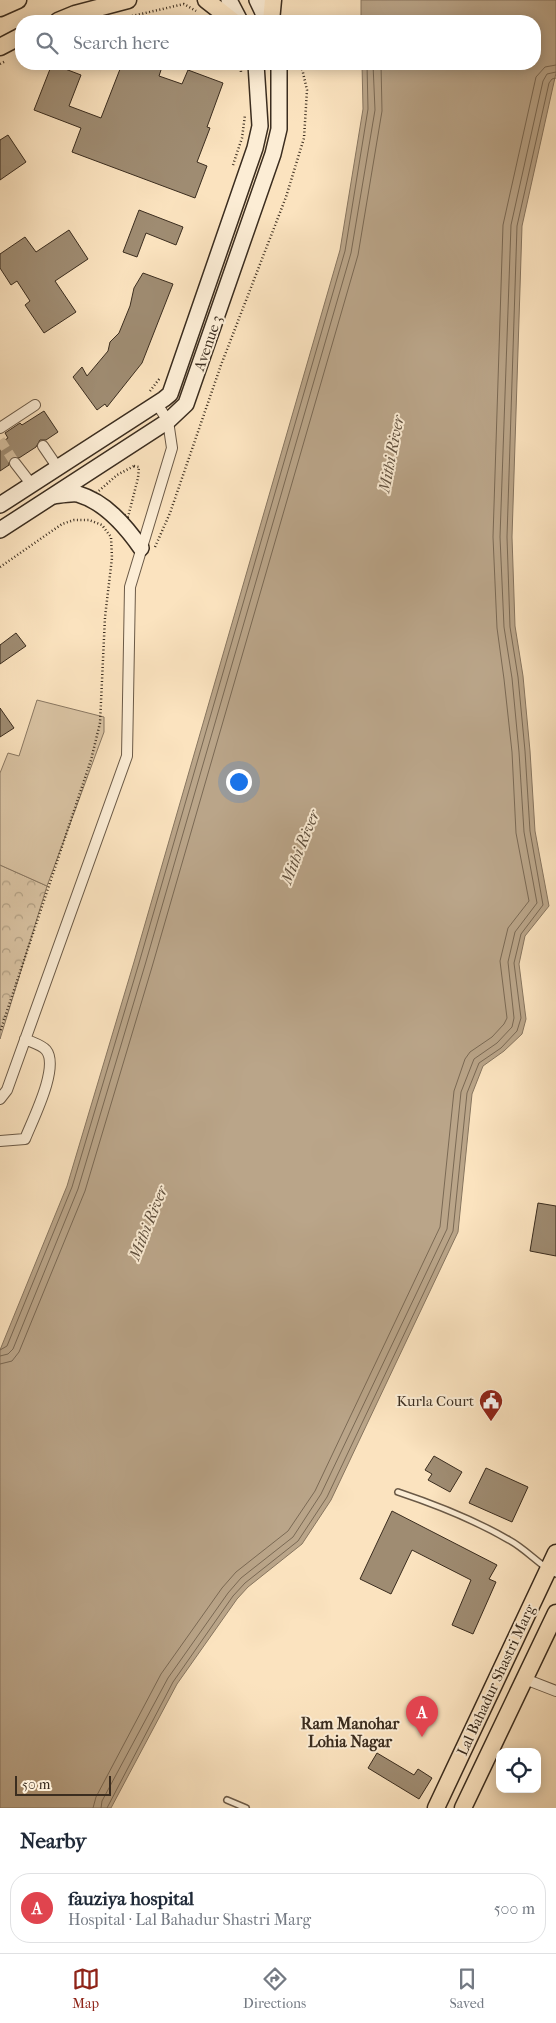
<!DOCTYPE html>
<meta charset="utf-8">
<style>
:root{--surface:#fff;--page:#f2f2f3;--text:#1f2937;--muted:#747a83;--line:#e0e1e3;--accent:#8f2418}
body{margin:0;font-family:"IM FELL French Canon",serif;background:var(--page);color:var(--text)}
.controls{position:absolute;right:15px;bottom:15px;display:grid;overflow:hidden;border-radius:10px;box-shadow:0 2px 12px #0003}
.controls button{width:45px;height:45px;display:grid;place-items:center;padding:0;border:0;border-bottom:1px solid var(--line);background:var(--surface);color:var(--text);font:25px sans-serif}
.scale{position:absolute;left:15px;bottom:12px;width:96px;box-sizing:border-box;padding-left:5px;border:2px solid #3b2d1f;border-top:0;font-size:14px;line-height:18px;white-space:nowrap;color:#3b2d1f;-webkit-text-stroke:4px #fcedd5;paint-order:stroke}
.you{position:absolute;left:238px;top:781px;width:18px;height:18px;margin:-12px;border:4px solid #fff;border-radius:50%;background:#1a73e8;box-shadow:0 0 0 8px #1a73e833}
.badge{display:grid;place-items:center;width:32px;height:32px;border-radius:50%;background:var(--accent);color:#fff;font-size:16px;font-weight:700}
.pin{position:absolute;translate:-50% -41px;filter:drop-shadow(0 1px 2px #0008)}
.pin::after{content:'';position:absolute;top:26px;width:18px;height:15px;background:inherit;clip-path:polygon(0 0,100% 0,50% 100%)}
.list{margin:0;padding:0;list-style:none}
h2{display:flex;justify-content:space-between;align-items:center;height:65px;margin:0;padding:0 20px;font-size:21px}
h2 small{font-size:16px;font-weight:400;color:var(--muted)}
.list li{display:grid;grid-template-columns:32px 1fr auto;gap:15px;align-items:center;box-sizing:border-box;height:70px;margin:0 10px 10px;padding:0 10px;border:1px solid var(--line);border-radius:20px}
.list b{display:block;font-size:19px;white-space:nowrap}
.list p{margin:0;font-size:16px;white-space:nowrap;color:var(--muted)}
.list em{font-size:16px;font-style:normal;color:var(--muted)}
.icon{flex:none;width:28px;height:28px;fill:none;stroke:currentColor;stroke-width:2;stroke-linecap:round;stroke-linejoin:round}
.map{position:relative;flex:none;width:556px;height:1808px;overflow:hidden}
.search{position:absolute;background:var(--surface);box-shadow:0 2px 12px #0003;left:15px;right:15px;top:15px;height:55px;display:flex;align-items:center;gap:12px;box-sizing:border-box;padding:0 18px;border-radius:20px;color:var(--muted);font-size:19px}
.sheet{height:145px;background:var(--surface)}
nav{display:flex;justify-content:space-around;align-items:center;box-sizing:border-box;height:70px;border-top:1px solid var(--line);background:var(--surface);font-size:14px;color:var(--muted)}
nav a{display:grid;justify-items:center;gap:2px}
nav .on{color:var(--accent)}
.map>svg:first-child{display:block}
.park{fill:url(#park-crowns);stroke:#8a7862}
.pitch{fill:#dac4a4;stroke:#8a7862}
.water{fill:#baa589;stroke:#87755f}
.lines{fill:none;stroke-linecap:round;stroke-linejoin:round}
.shore{stroke:#7a6954;stroke-width:1}
.building{fill:#9f8c72;stroke:#3b2d1f}
.street-tunnel{stroke:#d5bf9f;stroke-width:10;stroke-dasharray:10 5;stroke-linecap:butt}
.lane-casing{stroke:#6b5a47;stroke-width:8}
.street-casing{stroke:#6b5a47;stroke-width:12}
.secondary-casing{stroke:#3b2d1f;stroke-width:18}
.primary-casing{stroke:#3b2d1f;stroke-width:19}
.path{stroke:#3b2d1f;stroke-width:2.5;stroke-dasharray:1 2.5;stroke-linecap:butt}
.lane{stroke:#fcedd5;stroke-width:5}
.street{stroke:#fcedd5;stroke-width:10}
.secondary{stroke:#fcedd5;stroke-width:15}
.primary{stroke:#fbe3bf;stroke-width:16}
.labels{text-anchor:middle;dominant-baseline:central;stroke-width:4;stroke-linejoin:round;paint-order:stroke}
.street-label{font-size:15px;fill:#3b2d1f;stroke:#fcedd5}
.poi-label{font-size:15px;fill:#3b2d1f;stroke:#fcedd5;text-anchor:end}
.water-label{font-size:16px;font-style:italic;fill:#61513f;stroke:#fcedd5}
.neighbourhood-label{font-size:16px;font-weight:bold;fill:#3b2d1f;stroke:#fcedd5}
</style>
<div class="map">
<svg width="556" height="1808" viewBox="0 0 556 1808">
<defs>
<pattern id="park-crowns" width="20" height="18" patternUnits="userSpaceOnUse" patternTransform="scale(1.25)"><rect width="20" height="18" fill="#dac4a4"/><path d="M2 6a3 3 0 1 1 6 0M12 15a3 3 0 1 1 6 0" fill="none" stroke="#b2a085"/></pattern>
</defs>
<rect width="100%" height="100%" fill="#fbe3bf"/>
<filter id="stains"><feTurbulence type="fractalNoise" baseFrequency=".004" numOctaves="4"/><feColorMatrix values="0 0 0 0 .2 0 0 0 0 .09 0 0 0 0 .02 0 0 0 .5 -.17"/></filter>
<radialGradient id="worn" r=".72"><stop offset=".6" stop-color="#630" stop-opacity="0"/><stop offset="1" stop-color="#630" stop-opacity=".3"/></radialGradient>
<path class="park" d="M0,865L47,886L0,1039Z"/>
<path class="pitch" d="M37,700L104,717V732L47,886L0,865V773L8,753L19,756Z"/>
<path class="water" d="M361,0H556V73L522,226L512,537L515,626L523,676L530,751L535,831L549,906L525,936L519,964L526,1019L522,1034L504,1051L483,1066L472,1094L458,1232L331,1500L302,1544L248,1587L237,1599L177,1684L111,1808H0V1350L67,1186L134,962L340,250L363,109L362,64H535V21H361Z"/>
<g class="lines">
<path class="shore" d="M0,1350L7,1346L72,1187L139,963L345,251L368,109L367,64
M0,1356L8,1354L13,1349L78,1189L145,965L351,253L375,110L373,64
M0,1364L12,1361L19,1352L85,1191L152,967L358,255L382,111L381,64
M93,1808L96,1797L161,1674L222,1588L236,1572L288,1531L315,1491L440,1227L454,1091L465,1059L470,1052L492,1037L504,1024L507,1018L500,961L508,928L529,901L516,833L512,752L504,679L497,628L493,537L503,225L536,77L545,67L556,65
M101,1808L102,1801L168,1678L228,1593L241,1578L293,1537L321,1494L447,1229L461,1092L474,1059L497,1043L512,1027L514,1018L508,962L515,932L537,903L524,832L519,752L512,678L504,627L500,537L511,225L543,81L547,74L556,72
M107,1808L173,1682L233,1596L245,1583L298,1541L327,1497L453,1231L467,1093L479,1063L501,1048L517,1031L521,1018L514,963L521,934L543,905L530,831L525,751L518,677L510,627L507,537L517,226L549,83L552,79L556,78"/>
</g>
<path class="building" d="M52,64L81,75L69,106L101,118L122,64H163L159,76L182,84L188,70L223,83L207,127L210,128L197,162L207,166L195,198L72,152L81,128L34,110Z
M8,135L26,162L0,180V140Z
M139,210L183,227L176,245L146,233L137,257L123,252Z
M69,230L88,259L55,281L76,312L44,333L25,305L30,301L17,281L11,285L0,268V254L25,237L36,252Z
M143,273L173,284L142,363L107,407L105,404L97,410L73,377L82,367L87,376L108,351L110,342L119,333L130,306L134,288Z
M44,411L58,432L46,440H40L36,447L19,458L11,457L9,461V465L0,471V443L8,438L5,433L20,423L22,425Z
M16,633L26,646L0,664V645Z
M0,708L14,728L0,737Z
M538,1203L556,1206V1256L530,1251Z
M434,1456L462,1472L450,1492L428,1480L432,1474L425,1470Z
M486,1468L528,1487L512,1522L469,1503Z
M392,1511L497,1565L489,1579L496,1582L473,1634L452,1625L471,1580L412,1550L391,1594L360,1579Z
M377,1753L414,1775L418,1769L432,1778L419,1799L368,1768Z"/>
<g class="lines">
<path class="street-tunnel" d="M0,440L15,463"/>
<g class="lane-casing">
<path id="lane" d="M398,1492C437,1505 473,1519 509,1540C526,1549 539,1565 556,1574
M227,1800L246,1808"/>
</g>
<g class="street-casing">
<path id="street" d="M0,428L35,405
M43,446L58,468
M15,463L32,485
M0,1099L7,1090L127,756L130,587L172,448L168,421L157,404
M0,1141L25,1139C32,1121 60,1067 46,1050C42,1045 31,1042 25,1039
M525,1679L556,1691"/>
</g>
<g class="secondary-casing">
<path id="secondary" d="M229,0L240,21
M257,0L267,21
M54,496C61,495 71,493 78,494C105,502 125,525 141,548
M0,505L164,399L170,394L255,148L260,126L256,64
M0,530L168,421L186,404L273,154L279,129V64"/>
</g>
<g class="primary-casing">
<path id="primary" d="M206,0L233,21
M0,8L18,0
M58,21L75,14L128,0
M271,21L273,0
M0,47L21,36
M436,1808L556,1553
M463,1808L556,1613"/>
</g>
<path class="path" d="M115,20L184,4L196,11
M0,64L6,61
M240,64L241,72
M233,165L242,138L245,115
M150,391L160,378
M134,466L139,467L138,478L128,517L93,496L117,475Z
M155,547L170,513L221,365L286,197L304,138L307,90L301,64
M0,567L62,524L74,520H89L102,525L111,537L112,558L105,617L100,723L91,760L0,1032"/>
<use href="#lane" class="lane"/>
<use href="#street" class="street"/>
<use href="#secondary" class="secondary"/>
<use href="#primary" class="primary"/>
</g>
<defs>
<g id="civic-pin" transform="scale(1.25)"><path d="M0 17L-7.5 6A9.5 9.5 0 1 1 7.5 6Z" fill="#8f2418" stroke="#fcedd5"/><path d="M-.6-6.5H3V-4.5H.6V-3L4-1V1h2V6H-6V1h2V-1L-.6-3ZM-1.2 2.5V6h2.4V2.5Z" fill="#fff"/></g>
</defs>
<g fill-rule="evenodd">
<use href="#civic-pin" x="491" y="1401"/>
</g>
<g class="labels">
<g class="street-label">
<text transform="translate(208 343) rotate(-71)">Avenue 3</text>
<text transform="translate(496 1680) rotate(-65)">Lal Bahadur Shastri Marg</text>
</g>
<g class="poi-label">
<text x="474" y="1401">Kurla Court</text>
</g>
<g class="water-label">
<text transform="translate(391 454) rotate(-79)">Mithi River</text>
<text transform="translate(300 847) rotate(-68)">Mithi River</text>
<text transform="translate(148 1223) rotate(-68)">Mithi River</text>
</g>
<g class="neighbourhood-label">
<text x="350" y="1723">Ram Manohar<tspan x="350" dy="18">Lohia Nagar</tspan></text>
</g>
</g>
<rect width="100%" height="100%" filter="url(#stains)"/>
<rect width="100%" height="100%" fill="url(#worn)"/>
</svg>
<div class="controls">
<button><svg class="icon" aria-label="locate" viewBox="0 0 24 24"><circle cx="12" cy="12" r="6"/><path d="M12 2v4M12 18v4M2 12h4M18 12h4"/></svg></button>
</div>
<div class="scale">50 m</div>
<div class="you"></div>
<div class="pin badge" style="left:422px;top:1737px;background:#e0444e">A</div>
<div class="search"><svg class="icon" aria-label="search" viewBox="0 0 24 24"><circle cx="10" cy="10" r="6"/><path d="M15 15l6 6"/></svg>Search here</div>
</div>
<section class="sheet">
<h2>Nearby<small></small></h2>
<ul class="list">
<li><span class="badge" style="background:#e0444e">A</span><div><b>fauziya hospital</b><p>Hospital · Lal Bahadur Shastri Marg</p></div><em>500 m</em></li>
</ul>
</section>
<nav>
<a class="on"><svg class="icon" aria-label="map" viewBox="0 0 24 24"><path d="M3 6l6-2 6 2 6-2v14l-6 2-6-2-6 2zM9 4v14M15 6v14"/></svg>Map</a>
<a><svg class="icon" aria-label="directions" viewBox="0 0 24 24"><path d="M12 3l9 9-9 9-9-9zM9 14v-3h6M13 9l2 2-2 2"/></svg>Directions</a>
<a><svg class="icon" aria-label="saved" viewBox="0 0 24 24"><path d="M7 4h10v16l-5-4-5 4z"/></svg>Saved</a>
</nav>
